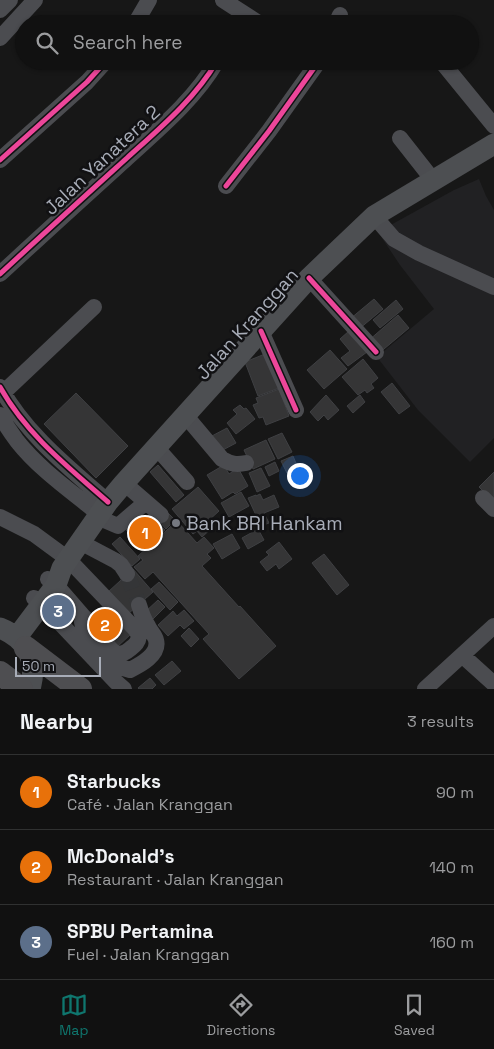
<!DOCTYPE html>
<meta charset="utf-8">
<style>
:root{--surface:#111;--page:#1a1a1a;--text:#f1f3f6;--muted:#9c9d9f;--line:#303131;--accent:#0f766e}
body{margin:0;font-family:"Space Grotesk",sans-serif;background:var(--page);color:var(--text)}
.scale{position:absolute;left:15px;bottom:12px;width:86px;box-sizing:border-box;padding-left:5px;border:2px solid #a8adb8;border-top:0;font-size:14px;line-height:18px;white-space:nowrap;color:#a8adb8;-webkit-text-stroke:4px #111113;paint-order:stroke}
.you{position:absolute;left:299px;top:475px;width:18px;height:18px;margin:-12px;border:4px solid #fff;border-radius:50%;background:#1a73e8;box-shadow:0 0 0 8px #1a73e833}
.badge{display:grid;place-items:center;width:32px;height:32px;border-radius:50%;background:var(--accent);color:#fff;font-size:16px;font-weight:700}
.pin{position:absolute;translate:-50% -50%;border:2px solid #fff;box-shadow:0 1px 5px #0006}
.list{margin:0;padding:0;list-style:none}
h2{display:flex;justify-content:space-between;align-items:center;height:65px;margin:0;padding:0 20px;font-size:21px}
h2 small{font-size:16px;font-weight:400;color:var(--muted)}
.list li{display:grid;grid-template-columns:32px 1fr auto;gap:15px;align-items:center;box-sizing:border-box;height:75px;padding:0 20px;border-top:1px solid var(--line)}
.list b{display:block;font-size:19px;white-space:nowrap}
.list p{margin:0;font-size:16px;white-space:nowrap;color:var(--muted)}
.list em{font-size:16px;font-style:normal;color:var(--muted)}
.icon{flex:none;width:28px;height:28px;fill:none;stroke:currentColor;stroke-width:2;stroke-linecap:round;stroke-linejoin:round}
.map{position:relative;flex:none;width:494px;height:689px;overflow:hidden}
.search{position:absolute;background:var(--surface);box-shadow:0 1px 4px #0004;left:15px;right:15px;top:15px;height:55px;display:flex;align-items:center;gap:12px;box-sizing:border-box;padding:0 18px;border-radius:28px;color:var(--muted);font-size:19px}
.sheet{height:290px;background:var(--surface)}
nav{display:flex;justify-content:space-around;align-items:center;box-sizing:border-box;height:70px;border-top:1px solid var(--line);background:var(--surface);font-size:14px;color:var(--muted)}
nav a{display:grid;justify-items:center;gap:2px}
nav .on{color:var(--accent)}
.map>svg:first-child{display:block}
.built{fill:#212123}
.building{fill:#353536;stroke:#3f4043}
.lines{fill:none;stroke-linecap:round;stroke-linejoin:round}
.minor-tunnel{stroke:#343537;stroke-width:16;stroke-dasharray:16 8;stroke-linecap:butt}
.minor{stroke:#4b4c50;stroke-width:16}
.major{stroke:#4d4f52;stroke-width:21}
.highway{stroke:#4e4e51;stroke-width:24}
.cycleway-casing{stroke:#111113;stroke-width:8}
.cycleway{stroke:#ed469a;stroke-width:5}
.poi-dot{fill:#757880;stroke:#111113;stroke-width:2}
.labels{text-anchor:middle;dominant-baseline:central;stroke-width:5;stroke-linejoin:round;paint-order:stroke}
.street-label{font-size:19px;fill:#a8adb8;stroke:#111113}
.poi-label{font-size:19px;fill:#a8adb8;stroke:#111113;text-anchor:start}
</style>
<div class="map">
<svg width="494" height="689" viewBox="0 0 494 689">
<rect width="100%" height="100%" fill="#171717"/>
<path class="built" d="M479,179L486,196L494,210V438L470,462L418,410L377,357L434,309L400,265L378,232L454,190Z"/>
<path class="building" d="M374,299L383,309L359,329L350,319Z
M396,300L403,309L380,328L373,320Z
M398,315L409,328L378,354L368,341Z
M349,331L367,352L348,366L341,358L350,351L340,339Z
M330,350L347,369L324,389L307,370Z
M265,354L279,388L258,396L245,362Z
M363,359L378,378L371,384L374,388L367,393L365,390L358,395L342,377Z
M392,383L410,406L399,414L381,392Z
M279,389L289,416L266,425L263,417L259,418L253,405L258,403L256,398Z
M76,393L128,446L96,478L44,424Z
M326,395L339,410L328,420L324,415L318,421L310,412Z
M360,395L365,402L353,413L347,406Z
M240,405L244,409L246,408L255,419L236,434L227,423L237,414L233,410Z
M227,428L236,443L219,452L210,437Z
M282,433L292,452L278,459L268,439Z
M266,440L275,459L253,469L244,450Z
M293,456L298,468L287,473L281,461Z
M275,462L279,471L269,476L265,467Z
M158,465L184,495L176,502L150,472Z
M224,465L229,474L238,468L248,486L235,494L233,492L222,499L207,475Z
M261,468L270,486L257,492L249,473Z
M494,472V502L479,487Z
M198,487L219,511L208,521L213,527L202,537L197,531L193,534L172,509Z
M241,492L249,506L229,517L221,503Z
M260,494L263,500L274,495L279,507L264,513L269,523L261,526L248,498L256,495V496Z
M167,512L175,520L166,529L158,520Z
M139,514L147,523L154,518L165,530L142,550L131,538L133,537L124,528Z
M177,521L197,543L204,537L214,548L207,554L211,558L202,566L239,607L240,606L276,646L239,679L203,639L209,634L153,572L145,579L134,567L143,560L138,556Z
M258,529L264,540L248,549L242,538Z
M232,534L240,548L222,559L213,544Z
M120,537L140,559L132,566L112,544Z
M279,542L292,559L279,569L276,564L267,571L260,562L269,555L266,552Z
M324,554L349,585L337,595L312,563Z
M133,569L153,592L128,614L108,592Z
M159,582L178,602L170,610L151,589Z
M158,600L165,607L153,619L145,612Z
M105,605L131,634L116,648L85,627L90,618Z
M184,610L194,621L184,629L180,625L168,636L158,625L173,611L177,616Z
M189,628L199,639L191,647L181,636Z
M172,661L181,671L164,685L155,675Z
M150,678L156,685L152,689H139L138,688Z"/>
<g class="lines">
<path class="minor-tunnel" d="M127,574L139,605"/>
<path class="minor" d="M223,0L260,24
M0,10L10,0
M135,24L149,0
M336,24L340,15
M0,38L35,0
M441,61L494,126
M400,138L433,180
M0,160L87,82L106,61
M226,186L269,131L319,61
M374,216L394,239L419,253L494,287
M0,274C42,235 84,197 127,158C159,129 195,99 217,61
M309,278L376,352
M261,331L296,410
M0,387C26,434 68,467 108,502
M3,393L94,307
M0,415C5,424 11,433 17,441C40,470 71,491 99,514
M185,415L222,459C231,464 236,465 246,463
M156,447L187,482
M483,498L494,509
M146,502L161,515
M0,517L34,534L68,559L136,630L139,636C138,643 135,645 130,649C116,661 110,648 101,637
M97,517L118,526L146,502L124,483
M80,542L116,561L121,565L127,574
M48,579L56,585L89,623
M34,598L42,604L116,682L124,689
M85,618L82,622L84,630L117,666L130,670C140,665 160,655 156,640C155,635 150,631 148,626C144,620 141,612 139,605
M463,656L494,684
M425,689L494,626"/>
<path class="major" d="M0,628C27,639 38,661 30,689
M17,637L56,585L62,568L108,502L124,483L309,278L374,216L494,144"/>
<path class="highway" d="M26,648L80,689
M0,673L21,689"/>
<g class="cycleway-casing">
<path id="cycleway" d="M0,160L87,82L106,61
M226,186L269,131L319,61
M0,274C42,235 84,197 127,158C159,129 195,99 217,61
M309,278L376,352
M261,331L296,410
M0,387C26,434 68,467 108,502"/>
</g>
<use href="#cycleway" class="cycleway"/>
</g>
<circle class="poi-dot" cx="176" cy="523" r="5"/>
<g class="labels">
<g class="street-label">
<text transform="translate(102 160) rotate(-43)">Jalan Yanatera 2</text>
<text transform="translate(247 324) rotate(-48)">Jalan Kranggan</text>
</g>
<g class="poi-label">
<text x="186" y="523">Bank BRI Hankam</text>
</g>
</g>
</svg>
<div class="scale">50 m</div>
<div class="you"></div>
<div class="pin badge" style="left:145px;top:533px;background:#e8710a">1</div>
<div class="pin badge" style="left:105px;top:625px;background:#e8710a">2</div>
<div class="pin badge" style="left:58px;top:611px;background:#5c6f8a">3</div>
<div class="search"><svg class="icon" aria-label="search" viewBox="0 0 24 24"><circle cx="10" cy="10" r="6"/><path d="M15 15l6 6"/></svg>Search here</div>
</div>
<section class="sheet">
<h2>Nearby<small>3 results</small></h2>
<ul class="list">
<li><span class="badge" style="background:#e8710a">1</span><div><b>Starbucks</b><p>Café · Jalan Kranggan</p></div><em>90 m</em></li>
<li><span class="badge" style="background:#e8710a">2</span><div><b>McDonald's</b><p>Restaurant · Jalan Kranggan</p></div><em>140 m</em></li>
<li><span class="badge" style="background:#5c6f8a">3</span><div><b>SPBU Pertamina</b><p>Fuel · Jalan Kranggan</p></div><em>160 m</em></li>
</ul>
</section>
<nav>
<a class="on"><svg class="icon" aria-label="map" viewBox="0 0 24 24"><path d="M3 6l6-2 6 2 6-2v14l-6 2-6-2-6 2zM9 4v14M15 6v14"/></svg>Map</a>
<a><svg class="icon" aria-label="directions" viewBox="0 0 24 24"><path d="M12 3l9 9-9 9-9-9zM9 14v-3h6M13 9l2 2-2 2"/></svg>Directions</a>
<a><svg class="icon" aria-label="saved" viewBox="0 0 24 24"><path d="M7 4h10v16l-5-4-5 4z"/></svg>Saved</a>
</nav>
